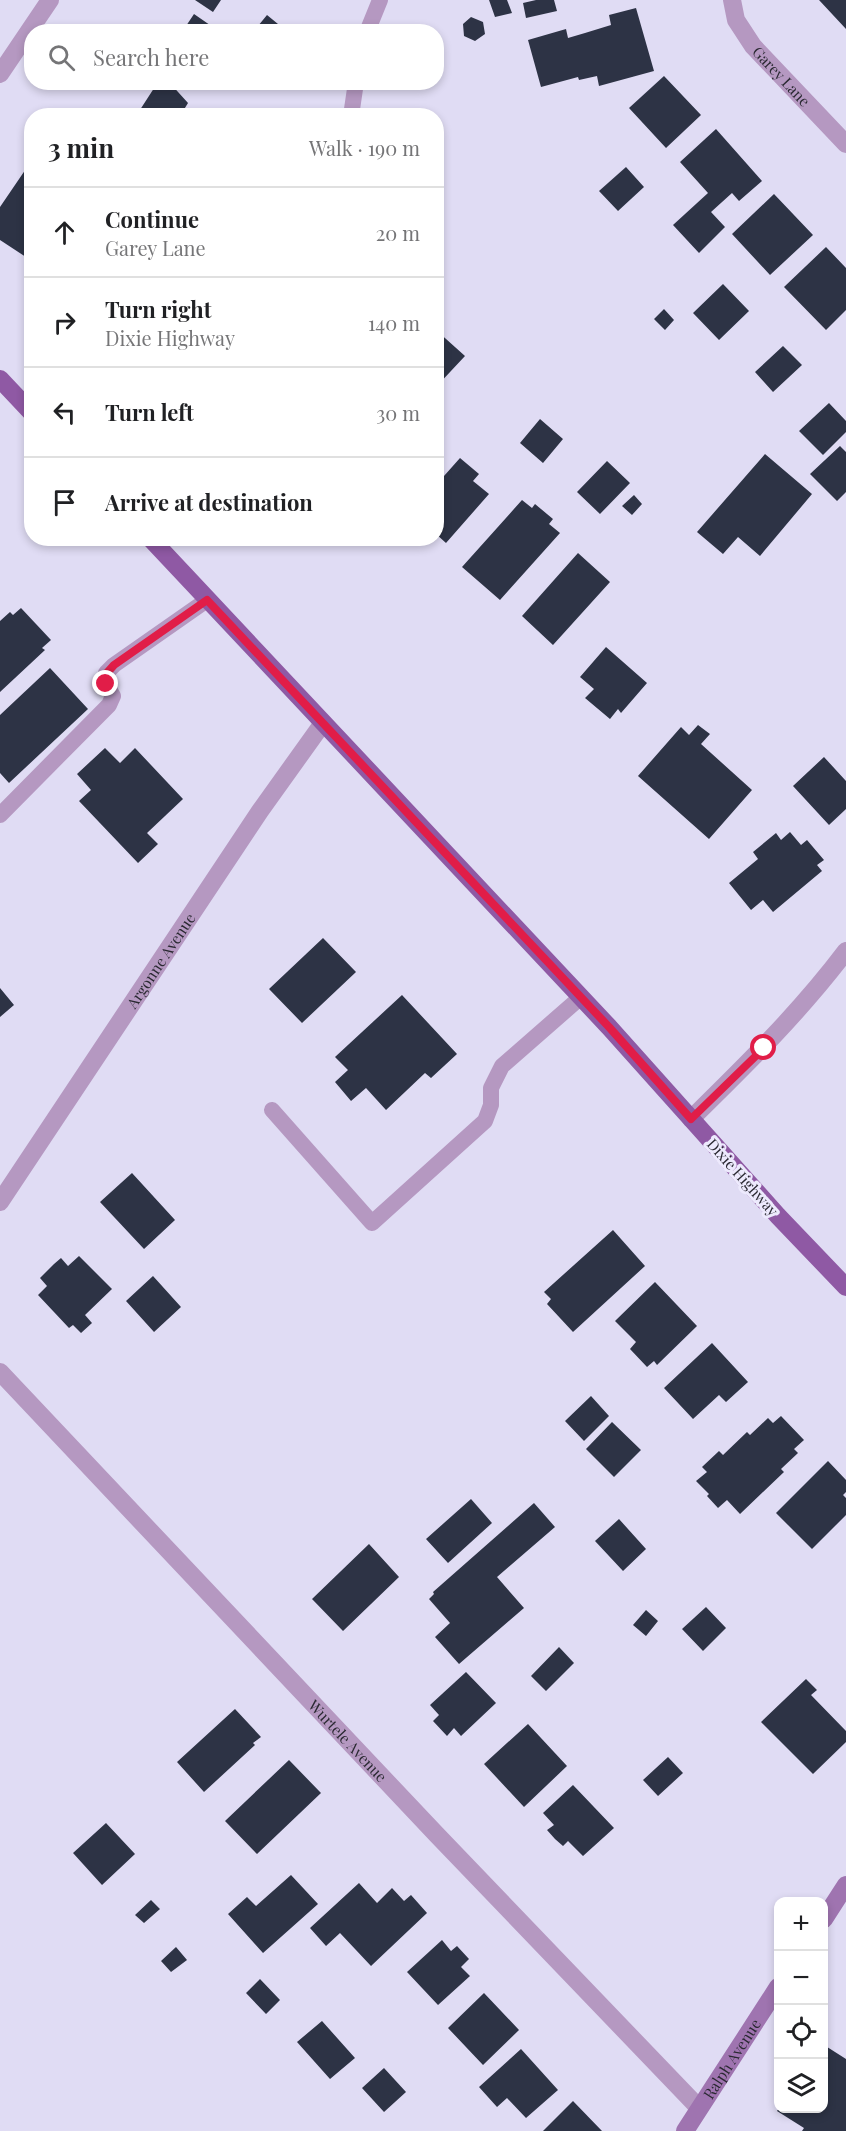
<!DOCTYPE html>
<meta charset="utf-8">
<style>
:root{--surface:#fff;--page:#f6f6f6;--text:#202124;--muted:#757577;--line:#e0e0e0}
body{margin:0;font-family:"Playfair Display",serif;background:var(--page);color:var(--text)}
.controls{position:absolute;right:18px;bottom:18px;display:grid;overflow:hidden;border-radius:12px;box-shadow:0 3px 9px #0003}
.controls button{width:54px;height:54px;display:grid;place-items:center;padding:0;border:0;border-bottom:2px solid var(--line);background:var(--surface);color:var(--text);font:30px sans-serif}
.stop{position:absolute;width:18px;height:18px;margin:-14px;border:4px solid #e11d48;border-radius:50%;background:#fff}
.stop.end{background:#e11d48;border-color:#fff;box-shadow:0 2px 6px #0008}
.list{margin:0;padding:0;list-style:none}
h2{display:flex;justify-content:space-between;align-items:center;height:78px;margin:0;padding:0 24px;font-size:26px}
h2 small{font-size:20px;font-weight:400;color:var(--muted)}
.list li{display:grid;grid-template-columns:39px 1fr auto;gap:18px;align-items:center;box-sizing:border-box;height:90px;padding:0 24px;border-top:2px solid var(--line)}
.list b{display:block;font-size:22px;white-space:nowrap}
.list p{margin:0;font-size:20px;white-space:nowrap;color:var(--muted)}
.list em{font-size:20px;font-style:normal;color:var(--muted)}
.icon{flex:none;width:33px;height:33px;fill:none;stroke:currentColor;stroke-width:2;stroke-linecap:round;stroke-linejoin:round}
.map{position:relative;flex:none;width:846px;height:2131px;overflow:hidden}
.search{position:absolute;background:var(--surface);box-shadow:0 3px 9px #0003;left:24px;top:24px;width:420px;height:66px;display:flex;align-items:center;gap:15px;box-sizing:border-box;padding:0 21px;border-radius:24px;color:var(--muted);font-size:22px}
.panel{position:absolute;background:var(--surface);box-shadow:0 3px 9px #0003;left:24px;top:108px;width:420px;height:438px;border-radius:24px}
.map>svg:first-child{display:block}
.building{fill:#2d3345}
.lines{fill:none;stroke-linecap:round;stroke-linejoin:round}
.lane{stroke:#b598c1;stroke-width:16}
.street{stroke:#b598c1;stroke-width:18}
.secondary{stroke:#9f74b0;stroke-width:18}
.primary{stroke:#8f59a4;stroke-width:18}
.route{stroke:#e11d48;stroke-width:8}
.labels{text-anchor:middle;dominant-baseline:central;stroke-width:6;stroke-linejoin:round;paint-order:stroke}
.street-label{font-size:15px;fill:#2a2932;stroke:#edeafd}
</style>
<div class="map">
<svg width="846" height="2131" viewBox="0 0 846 2131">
<rect width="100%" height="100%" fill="#e0dcf4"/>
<path class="building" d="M195,0H221L213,12Z
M489,0H507L512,13L495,17Z
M536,0H554L557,11L526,18L523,3Z
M819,0H846V29Z
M636,8L654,71L599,86L597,76L579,80L578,77L541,87L528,40L566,29L568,38L585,33L611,25L609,15Z
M194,14L220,32H182Z
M267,15L278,24L272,32H265L258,26Z
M471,17L483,22L485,34L475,41L464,36L463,24Z
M664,76L701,115L666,148L629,108Z
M158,82H169L188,103L180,116H136Z
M716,129L762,181L739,201L732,193L711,212L725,227L699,253L673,225L708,193L680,162Z
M32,160V261L0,240V207Z
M626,167L644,187L618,211L599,191Z
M774,194L813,235L770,275L732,234Z
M826,247L846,268V310L826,330L784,287Z
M723,284L749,311L719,340L693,313Z
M664,309L674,320L665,330L654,319Z
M436,330L465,356L436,387Z
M783,346L802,365L773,392L755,372Z
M829,403L846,421V432L823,455L799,431Z
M540,419L563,439L543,463L520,443Z
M840,446L846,452V492L837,501L810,474Z
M765,454L812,494L760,556L738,537L723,554L697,532Z
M460,458L479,474L473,481L489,494L446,543L436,534V485Z
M607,461L630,483L600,514L577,492Z
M634,495L642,504L632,515L622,506Z
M522,500L532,508L535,504L553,519L549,524L560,533L500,600L462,567Z
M578,553L610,582L553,645L522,616Z
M21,608L51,640L42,648L45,650L0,692V621L10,612L13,615Z
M606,647L647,683L621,713L618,709L610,719L585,698L594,689L580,677Z
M50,668L88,709L9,783L0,773V715Z
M698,725L710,734L701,744L752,790L709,839L638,776L681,727L689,735Z
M105,748L120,763L135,748L183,799L147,833L158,844L138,863L79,801L91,790L77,774Z
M824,757L846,781V809L829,825L793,786Z
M790,832L801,845L807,840L824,860L817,865L822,871L773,912L763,900L751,910L729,883L758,859L753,852L776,833L781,840Z
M323,938L356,972L302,1023L269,989Z
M0,988L14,1005L0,1017Z
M402,995L457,1054L431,1078L425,1073L386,1110L366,1088L351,1101L335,1082L348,1070L335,1057Z
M132,1173L175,1220L144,1249L100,1202Z
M613,1230L645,1266L573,1332L547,1304L551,1299L544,1292Z
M79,1256L112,1289L85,1315L92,1323L81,1333L73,1325L69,1328L38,1295L47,1286L40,1278L54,1264L61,1258L68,1266Z
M153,1276L181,1307L154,1332L126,1301Z
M655,1282L697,1326L657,1365L654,1361L647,1367L630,1349L636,1342L615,1321Z
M712,1343L748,1382L726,1402L719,1395L693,1419L664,1388Z
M591,1396L609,1416L584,1441L565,1421Z
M781,1416L804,1440L794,1449L798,1453L781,1469L784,1472L740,1514L727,1500L718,1508L707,1496L709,1494L696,1481L707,1472L702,1467L719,1451L723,1455L747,1432L750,1435L768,1418L773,1423Z
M612,1422L641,1450L614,1477L586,1449Z
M828,1461L846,1480V1492L843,1495L846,1498V1515L812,1549L776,1513Z
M471,1499L492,1523L448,1563L426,1539Z
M534,1503L555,1527L497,1577L524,1608L459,1664L435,1637L450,1623L429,1599L434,1594L433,1592Z
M619,1519L646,1549L623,1571L595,1541Z
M369,1544L399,1577L343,1631L312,1599Z
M706,1607L726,1628L703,1651L682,1629Z
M646,1610L658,1621L646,1636L633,1625Z
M559,1647L574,1663L546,1691L531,1676Z
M466,1672L496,1703L461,1736L454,1728L447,1736L433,1721L439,1715L430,1705Z
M806,1679L817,1690L811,1695L846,1731V1742L813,1774L761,1722Z
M235,1709L261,1737L253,1743L255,1745L204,1792L177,1762Z
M528,1724L567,1766L524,1807L484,1764Z
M668,1757L683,1773L658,1796L643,1780Z
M289,1760L321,1793L257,1854L225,1821Z
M573,1785L614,1828L583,1856L568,1841L563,1846L555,1839L547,1830L554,1825L543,1813Z
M106,1823L135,1854L102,1885L73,1853Z
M291,1875L318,1904L263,1953L228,1914L247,1897L256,1906Z
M359,1883L377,1903L392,1888L404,1901L411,1895L427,1913L371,1966L340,1933L326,1946L310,1928Z
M151,1900L160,1909L144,1923L135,1915Z
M442,1940L451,1951L457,1946L469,1959L461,1967L470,1976L438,2005L407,1972Z
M176,1947L187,1960L171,1972L161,1961Z
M260,1979L280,2000L266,2014L246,1993Z
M484,1993L519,2030L483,2065L448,2028Z
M322,2021L355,2058L330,2079L297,2042Z
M824,2045L846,2059V2131H802L804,2128L777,2111L779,2108H824Z
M521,2049L558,2090L526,2118L507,2098L497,2107L479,2087Z
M384,2068L406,2092L384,2112L362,2088Z
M573,2101L602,2131H543Z"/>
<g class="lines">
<path class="lane" d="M367,32L380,0
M351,116L356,82
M0,815L109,705L113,696L106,684V673L114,665L207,600
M272,1110L372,1223L485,1121L491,1105V1088L502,1066L581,997"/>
<g class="street">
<path id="s1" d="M732,0L736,20L753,46L846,144"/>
<path d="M0,74L50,0"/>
<path d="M691,1119C746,1065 800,1012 846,951"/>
<path id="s2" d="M0,1202L260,811L323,723"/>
<path id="s3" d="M0,1372L437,1835L699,2108"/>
</g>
<g class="secondary">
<path d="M824,1919L846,1885"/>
<path id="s4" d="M685,2131L778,1987"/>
</g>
<path class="primary" d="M0,379L32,413
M150,538L609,1027L778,1216L846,1287"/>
</g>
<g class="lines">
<path class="route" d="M106,684V674L114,665L207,600L609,1027L691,1119L764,1048"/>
</g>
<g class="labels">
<g class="street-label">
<text stroke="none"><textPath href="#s1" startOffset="93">Garey Lane</textPath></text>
<text stroke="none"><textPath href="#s2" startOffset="290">Argonne Avenue</textPath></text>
<text transform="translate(743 1177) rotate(48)">Dixie Highway</text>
<text stroke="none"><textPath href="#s3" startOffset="507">Wurtele Avenue</textPath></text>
<text stroke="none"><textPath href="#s4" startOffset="86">Ralph Avenue</textPath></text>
</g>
</g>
</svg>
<div class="controls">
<button>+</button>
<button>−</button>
<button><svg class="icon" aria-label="locate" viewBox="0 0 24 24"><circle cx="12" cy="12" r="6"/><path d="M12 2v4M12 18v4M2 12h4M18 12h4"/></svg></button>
<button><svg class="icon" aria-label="layers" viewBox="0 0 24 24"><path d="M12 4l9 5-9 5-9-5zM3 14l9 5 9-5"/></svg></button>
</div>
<div class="stop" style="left:764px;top:1048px"></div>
<div class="stop end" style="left:106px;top:684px"></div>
<div class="search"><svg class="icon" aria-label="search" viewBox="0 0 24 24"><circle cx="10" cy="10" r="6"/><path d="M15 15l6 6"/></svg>Search here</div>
<section class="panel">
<h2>3 min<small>Walk · 190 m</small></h2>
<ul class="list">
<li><svg class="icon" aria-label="ahead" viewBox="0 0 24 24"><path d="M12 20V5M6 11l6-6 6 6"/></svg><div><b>Continue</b><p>Garey Lane</p></div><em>20 m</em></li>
<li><svg class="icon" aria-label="right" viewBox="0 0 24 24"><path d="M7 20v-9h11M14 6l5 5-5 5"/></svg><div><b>Turn right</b><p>Dixie Highway</p></div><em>140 m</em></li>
<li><svg class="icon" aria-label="left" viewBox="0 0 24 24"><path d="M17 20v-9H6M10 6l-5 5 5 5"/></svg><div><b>Turn left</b></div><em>30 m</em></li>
<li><svg class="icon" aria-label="arrive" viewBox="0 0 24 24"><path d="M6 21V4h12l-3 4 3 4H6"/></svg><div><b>Arrive at destination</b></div></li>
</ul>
</section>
</div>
